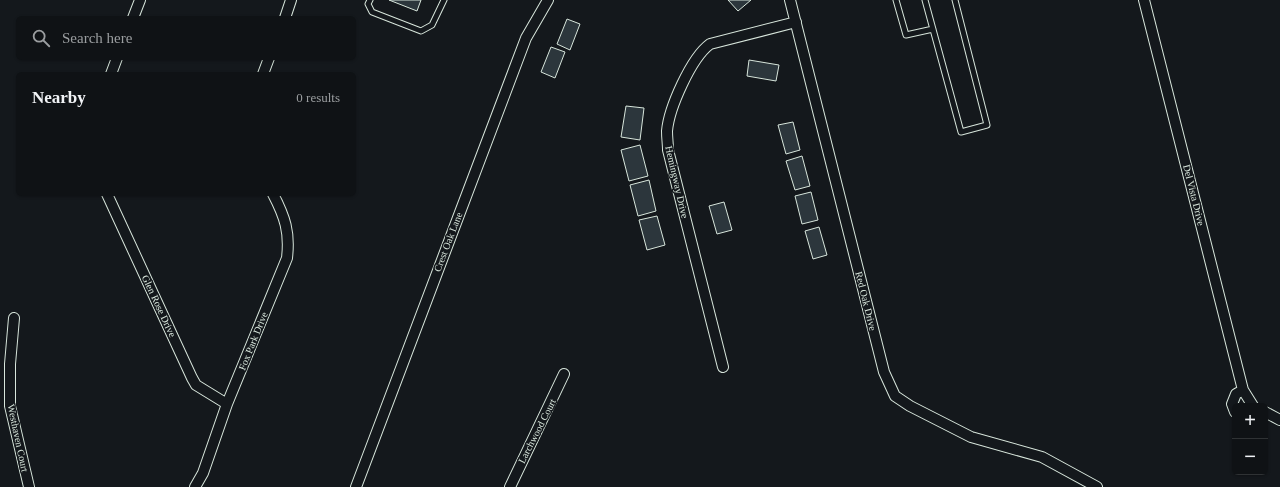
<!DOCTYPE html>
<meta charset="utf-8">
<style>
:root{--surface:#0f1215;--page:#181b1e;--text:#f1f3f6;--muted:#9b9ea0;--line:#2f3234}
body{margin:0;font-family:"Times New Roman",serif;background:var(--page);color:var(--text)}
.controls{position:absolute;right:12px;bottom:12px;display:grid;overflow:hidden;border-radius:6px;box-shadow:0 1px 3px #0004}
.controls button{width:36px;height:36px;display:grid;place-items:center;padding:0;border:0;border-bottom:1px solid var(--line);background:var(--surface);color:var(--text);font:20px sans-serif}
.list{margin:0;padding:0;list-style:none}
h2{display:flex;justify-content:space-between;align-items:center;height:52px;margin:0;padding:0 16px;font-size:17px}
h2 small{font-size:13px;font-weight:400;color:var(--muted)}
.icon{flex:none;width:22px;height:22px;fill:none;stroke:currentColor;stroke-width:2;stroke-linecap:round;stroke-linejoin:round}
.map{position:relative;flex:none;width:1280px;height:487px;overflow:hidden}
.search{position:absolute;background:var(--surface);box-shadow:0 1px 3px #0004;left:16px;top:16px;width:340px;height:44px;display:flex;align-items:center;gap:10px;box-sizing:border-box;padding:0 14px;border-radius:6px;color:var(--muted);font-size:15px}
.panel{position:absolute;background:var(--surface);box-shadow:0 1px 3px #0004;left:16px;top:72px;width:340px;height:124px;border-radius:6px}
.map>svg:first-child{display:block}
.building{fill:#2c363c;stroke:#d8e6dc}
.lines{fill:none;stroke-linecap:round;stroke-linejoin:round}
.service-casing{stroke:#d8e6dc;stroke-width:7}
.minor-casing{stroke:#d8e6dc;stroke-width:12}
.service{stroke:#14181c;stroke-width:5}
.minor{stroke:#14181c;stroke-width:10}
.labels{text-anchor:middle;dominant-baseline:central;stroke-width:3;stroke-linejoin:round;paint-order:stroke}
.street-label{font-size:10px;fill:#d8e6dc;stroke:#14181c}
</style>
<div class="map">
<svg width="1280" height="487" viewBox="0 0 1280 487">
<rect width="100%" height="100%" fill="#14181c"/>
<path class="building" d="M389,0H421L417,11Z
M728,0H751L738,11Z
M567,19L580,24L570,50L557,44Z
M551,47L565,52L555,78L541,72Z
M749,60L779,65L776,81L747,76Z
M626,106L644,108L640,140L621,137Z
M793,122L800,150L786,154L778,125Z
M640,145L648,176L629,181L621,150Z
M802,156L810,186L795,190L786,161Z
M649,180L656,211L638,216L630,185Z
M811,192L818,220L802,224L795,196Z
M724,202L732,230L717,234L709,206Z
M657,216L665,245L647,250L639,220Z
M819,227L827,255L813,259L805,231Z"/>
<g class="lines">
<g class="service-casing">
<path id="service" d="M370,0L368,4L372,12L421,31L432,25L444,0
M896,0L906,35L933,29
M925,0L961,132L987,125L955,0"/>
</g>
<g class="minor-casing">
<path id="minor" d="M790,0L884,372L895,396L910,406L971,437L1042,457L1097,487
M1144,0L1243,390L1253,406
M133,18L140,0
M285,18L291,0
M111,74L117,58
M263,74L269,58
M107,194L192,378L196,385L227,404
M14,318L10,364V406L29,487
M723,367L668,150C668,144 667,138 667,131C669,108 691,58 710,44L796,22
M1235,412L1232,404L1236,394L1243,390
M1265,412L1280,420
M195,487L203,473L227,404L287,258C290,232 285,217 273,194
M356,487L526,38L548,0
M510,487L564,374"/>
</g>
<use href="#service" class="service"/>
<use href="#minor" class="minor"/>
</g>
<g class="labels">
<g class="street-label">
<text transform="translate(677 182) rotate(77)">Hemingway Drive</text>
<text transform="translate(1194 195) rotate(76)">Del Vista Drive</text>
<text transform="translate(448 242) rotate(-69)">Crest Oak Lane</text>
<text transform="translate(866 301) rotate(76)">Red Oak Drive</text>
<text transform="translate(159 306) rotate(65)">Glen Rose Drive</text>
<text transform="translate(253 341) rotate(-68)">Fox Park Drive</text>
<text transform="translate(537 431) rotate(-63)">Larchwood Court</text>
<text transform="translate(18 438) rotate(78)">Westhaven Court</text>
</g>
</g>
</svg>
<div class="controls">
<button>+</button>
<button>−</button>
</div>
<div class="search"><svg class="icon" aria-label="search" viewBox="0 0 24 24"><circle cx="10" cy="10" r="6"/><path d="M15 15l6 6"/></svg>Search here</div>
<section class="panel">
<h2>Nearby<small>0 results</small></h2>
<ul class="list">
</ul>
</section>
</div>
